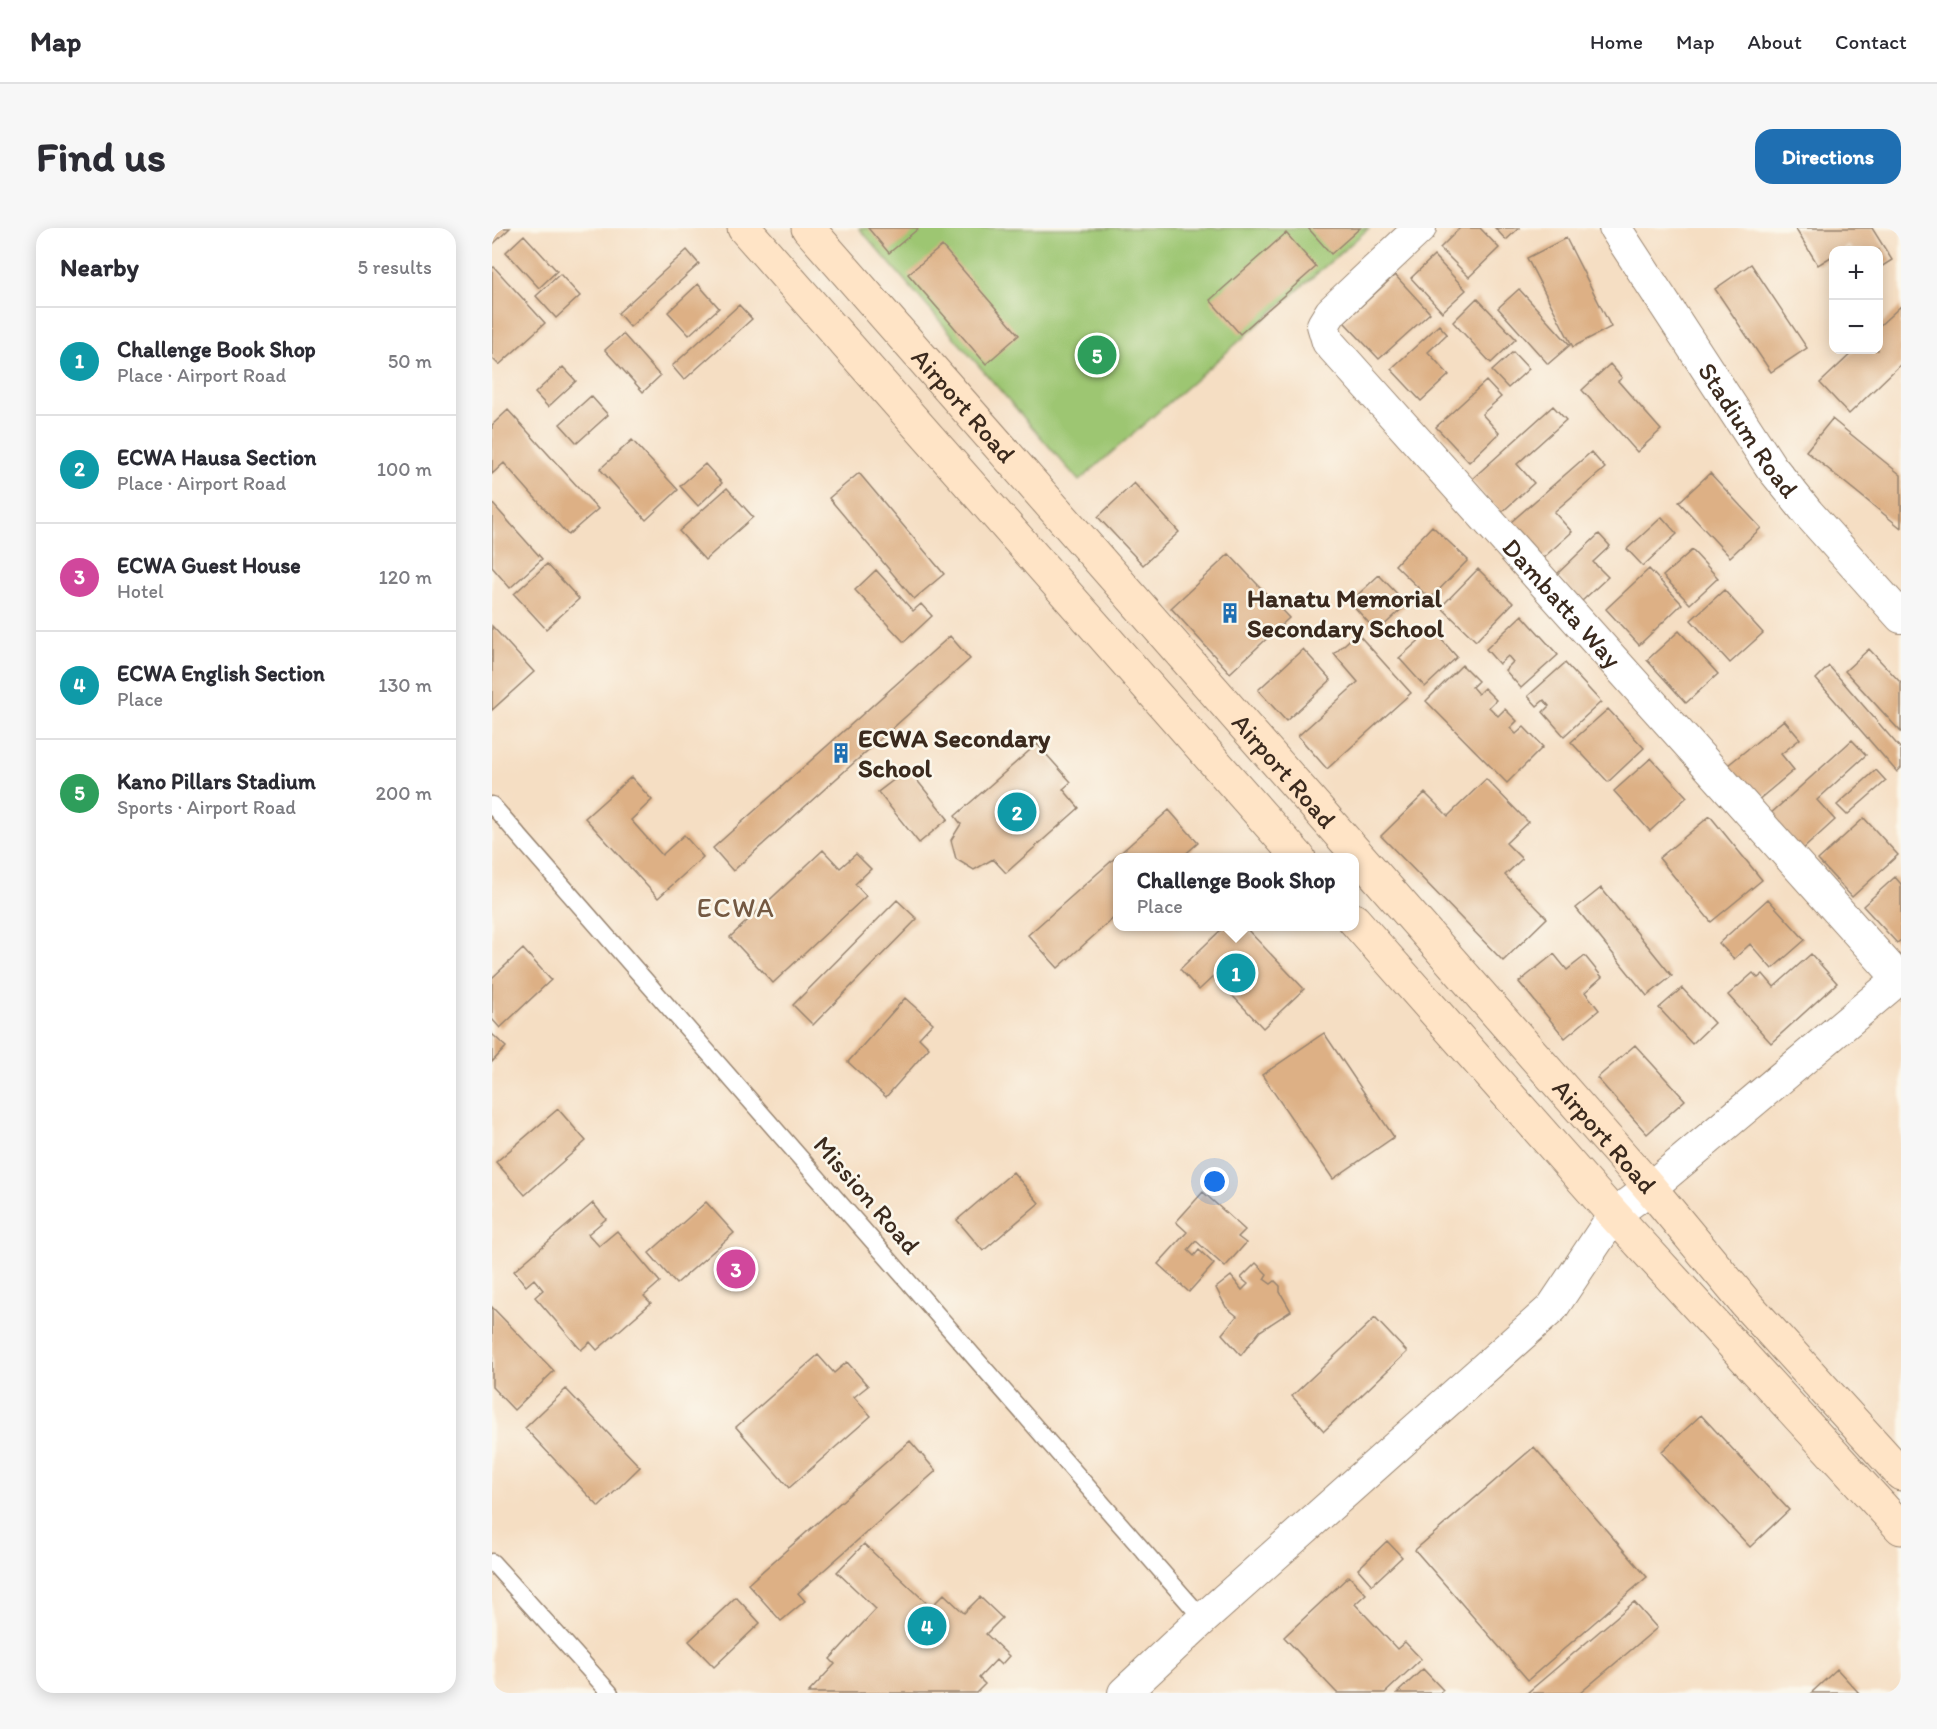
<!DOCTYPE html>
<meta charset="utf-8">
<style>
:root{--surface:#fff;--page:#f7f7f7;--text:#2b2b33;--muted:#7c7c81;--line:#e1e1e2;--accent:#1f6fb2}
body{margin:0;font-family:Itim,sans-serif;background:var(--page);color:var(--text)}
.controls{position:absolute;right:18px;top:18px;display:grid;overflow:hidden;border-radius:12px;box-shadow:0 3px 15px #0003}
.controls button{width:54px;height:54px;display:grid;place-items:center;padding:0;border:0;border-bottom:2px solid var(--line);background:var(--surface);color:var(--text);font:30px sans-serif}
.you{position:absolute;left:723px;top:954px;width:21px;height:21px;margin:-15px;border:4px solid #fff;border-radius:50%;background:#1a73e8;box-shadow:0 0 0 9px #1a73e833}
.badge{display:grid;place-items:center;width:39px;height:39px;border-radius:50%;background:var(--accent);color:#fff;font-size:20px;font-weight:700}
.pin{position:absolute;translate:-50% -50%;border:3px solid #fff;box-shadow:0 2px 6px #0006}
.popup{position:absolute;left:621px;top:625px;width:246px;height:78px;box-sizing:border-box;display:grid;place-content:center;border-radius:12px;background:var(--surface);filter:drop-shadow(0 2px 4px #0005);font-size:20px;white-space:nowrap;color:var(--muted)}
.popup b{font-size:22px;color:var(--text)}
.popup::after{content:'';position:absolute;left:50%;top:100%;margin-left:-12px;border:12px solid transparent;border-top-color:var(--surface)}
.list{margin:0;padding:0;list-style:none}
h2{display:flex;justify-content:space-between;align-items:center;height:78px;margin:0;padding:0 24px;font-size:26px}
h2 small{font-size:20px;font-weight:400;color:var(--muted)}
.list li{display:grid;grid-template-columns:39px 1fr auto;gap:18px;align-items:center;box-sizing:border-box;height:108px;padding:0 24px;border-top:2px solid var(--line)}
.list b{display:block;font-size:22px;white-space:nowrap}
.list p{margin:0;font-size:20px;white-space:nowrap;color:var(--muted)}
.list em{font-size:20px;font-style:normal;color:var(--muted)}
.map{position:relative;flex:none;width:1409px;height:1465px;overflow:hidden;border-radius:18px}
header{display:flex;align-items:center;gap:36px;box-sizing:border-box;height:84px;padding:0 30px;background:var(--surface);border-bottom:2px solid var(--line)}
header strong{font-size:28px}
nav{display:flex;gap:33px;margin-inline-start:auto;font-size:21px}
.intro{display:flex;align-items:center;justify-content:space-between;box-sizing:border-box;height:144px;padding:0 36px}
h1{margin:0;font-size:42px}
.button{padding:15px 27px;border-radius:18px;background:var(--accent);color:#fff;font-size:21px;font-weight:700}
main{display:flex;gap:36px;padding:0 36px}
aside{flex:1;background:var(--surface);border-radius:18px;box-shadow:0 3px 15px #0003}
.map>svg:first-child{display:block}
.green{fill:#9dc672;stroke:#6c7848;stroke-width:1.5}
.building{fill:#ddb085}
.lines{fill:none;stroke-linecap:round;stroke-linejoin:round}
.service-casing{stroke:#988470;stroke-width:19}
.minor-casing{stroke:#988470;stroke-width:34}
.secondary-casing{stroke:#988470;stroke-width:35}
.service{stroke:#fff;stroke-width:16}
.minor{stroke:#fff;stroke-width:32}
.secondary{stroke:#ffe4c6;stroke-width:33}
.labels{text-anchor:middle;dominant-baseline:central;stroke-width:5;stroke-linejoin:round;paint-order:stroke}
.street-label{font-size:26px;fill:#3b2a1e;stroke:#fbf7ec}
.poi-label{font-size:26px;font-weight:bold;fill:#3b2a1e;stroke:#fbf7ec;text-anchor:start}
.neighbourhood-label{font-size:27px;letter-spacing:1.5px;fill:#745942;stroke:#fbf7ec}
</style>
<header>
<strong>Map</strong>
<nav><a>Home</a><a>Map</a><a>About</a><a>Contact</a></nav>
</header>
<div class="intro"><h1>Find us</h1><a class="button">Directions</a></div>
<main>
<aside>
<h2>Nearby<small>5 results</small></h2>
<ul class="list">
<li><span class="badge" style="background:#0f9aa8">1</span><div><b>Challenge Book Shop</b><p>Place · Airport Road</p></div><em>50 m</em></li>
<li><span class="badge" style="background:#0f9aa8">2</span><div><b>ECWA Hausa Section</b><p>Place · Airport Road</p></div><em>100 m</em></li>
<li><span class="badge" style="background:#d1479c">3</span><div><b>ECWA Guest House</b><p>Hotel</p></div><em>120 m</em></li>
<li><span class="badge" style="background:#0f9aa8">4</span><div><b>ECWA English Section</b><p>Place</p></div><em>130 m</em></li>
<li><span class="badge" style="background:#2e9e5b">5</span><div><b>Kano Pillars Stadium</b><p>Sports · Airport Road</p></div><em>200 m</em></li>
</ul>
</aside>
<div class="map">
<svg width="1409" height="1465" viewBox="0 0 1409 1465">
<rect width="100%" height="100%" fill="#fbf7ec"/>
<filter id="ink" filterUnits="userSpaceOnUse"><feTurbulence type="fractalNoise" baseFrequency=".0167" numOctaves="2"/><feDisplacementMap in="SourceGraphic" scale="12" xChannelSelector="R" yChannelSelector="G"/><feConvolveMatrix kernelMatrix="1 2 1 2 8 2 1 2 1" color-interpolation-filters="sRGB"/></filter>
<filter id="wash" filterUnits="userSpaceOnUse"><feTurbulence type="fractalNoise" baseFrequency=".008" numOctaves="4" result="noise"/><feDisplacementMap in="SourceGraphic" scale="24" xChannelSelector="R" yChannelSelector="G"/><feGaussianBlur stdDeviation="1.35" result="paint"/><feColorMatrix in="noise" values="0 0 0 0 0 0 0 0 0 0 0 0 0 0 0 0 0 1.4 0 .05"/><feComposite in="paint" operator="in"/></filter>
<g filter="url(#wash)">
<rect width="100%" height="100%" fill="#f5dec3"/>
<path class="green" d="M367,0H877L587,253Z"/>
<g id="blocks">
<path class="building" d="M0,0H18L0,17Z
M376,0H427L397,25Z
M816,0H868L839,26Z
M968,0H988L1007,20L977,49L948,20Z
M1003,0H1027L1014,12Z
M1303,0H1380L1400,32L1386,41V22H1360L1357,17L1349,22H1342V27L1326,37Z
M794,5L824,39L748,106L718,72Z
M32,7L65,43L47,60L14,24Z
M1074,10L1119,99L1081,119L1035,30Z
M450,18L527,107L494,136L416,46Z
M195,22L207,36L138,99L126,85Z
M942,28L974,62L950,84L919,50Z
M1259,36L1315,120L1279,144L1223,61Z
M2,39L53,95L7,137L0,130V40Z
M68,46L88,68L64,90L44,68Z
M903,47L938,85L887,131L852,94Z
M206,56L227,80L197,107L176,84Z
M1027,61L1078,117L1056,136L1006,80Z
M985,70L1024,111L999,135L961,94Z
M247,77L260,91L192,152L180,138Z
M1409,78V136L1357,186L1328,155L1363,122H1386V99Z
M947,97L955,106L936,124L957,147L929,173L899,141Z
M131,106L168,148L151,164L113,122Z
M1021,124L1037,141L1016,160L1000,143Z
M1118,136L1130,150L1126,153L1169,202L1145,224L1090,162Z
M71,139L84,153L56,179L43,165Z
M994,153L1009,169L990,186L1007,205L977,234L944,199Z
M99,168L116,187L85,215L68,196Z
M1061,178L1074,192L1025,236L1042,255L1009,285L979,252Z
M16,182L106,281L76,307L12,235L0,246V197Z
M1340,191L1409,247V300L1314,223Z
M140,212L186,262L154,292L108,241Z
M1099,224L1113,240L1062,284L1080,304L1051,330L1019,294Z
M213,236L230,255L206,278L188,258Z
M367,245L452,346L422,371L337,270Z
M1218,245L1269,300L1238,329L1187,274Z
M642,255L687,304L651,337L606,289Z
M235,260L261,289L213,332L187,303Z
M0,275L50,331L18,360L0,339Z
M1170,289L1185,306L1151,338L1135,321Z
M940,298L976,332L938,371L903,337Z
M1107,306L1118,318L1101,334L1116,349L1090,373L1065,346Z
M1200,322L1226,350L1198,376L1171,348Z
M737,326L797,390L738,445L679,380Z
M55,336L87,371L54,401L22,366Z
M986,341L1021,375L984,413L949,379Z
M1157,341L1190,376L1147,417L1114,381Z
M384,342L421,383L429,376L440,388L412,414L363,362Z
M887,347L915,376L885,404L858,374Z
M1232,362L1271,405L1238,435L1199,392Z
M1030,387L1066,427L1029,460L1013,442L1021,434L1016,428L1007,436L994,421Z
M0,398L42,444L0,482Z
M940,401L965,429L933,459L907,430Z
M1187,403L1226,446L1194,475L1155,432Z
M865,405L919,465L835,541L806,508L866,454L842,426Z
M458,408L478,431L241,643L221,620Z
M811,421L839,452L794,493L766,462Z
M1377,421L1409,455V504L1353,443Z
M1073,435L1109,474L1072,508L1051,484L1057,478L1052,472L1045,478L1036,468Z
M970,437L986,453L980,459L986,466L992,460L1004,472L997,479L1006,488L1013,481L1025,493L1018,500L1024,506L1032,499L1051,519L1015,555L934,473Z
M1337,438L1409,521V540L1405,544L1324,451Z
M1116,481L1152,520L1116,554L1079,514Z
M1292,492L1308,511L1289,526L1302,542L1265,573L1236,537Z
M1360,512L1374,527L1325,572L1343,592L1309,623L1277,587Z
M545,516L579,554L571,561L587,580L514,645L501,631L482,642L464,631L459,612L469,596L463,588Z
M1159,530L1195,569L1158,603L1122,563Z
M416,541L456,591L427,615L386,564Z
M1384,542L1394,553L1355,587L1345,577Z
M139,549L160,572L139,592L170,627L192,607L211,629L166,670L93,590Z
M994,551L1036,594L1014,615L1030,631L1013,647L1055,690L1011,733L889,608L933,565L956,588Z
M677,582L706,615L689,630H626V686L566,740L536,707Z
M1218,588L1270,652L1219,694L1167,630Z
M1372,590L1406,627L1360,669L1326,632Z
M331,622L348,640L364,626L379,641L363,656L374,668L281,755L238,709Z
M1403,649L1409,656V712L1405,715L1371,678Z
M1109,660L1180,748L1155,768L1084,680Z
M1276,671L1313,712L1280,741L1258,716L1242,731L1227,715Z
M405,672L425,691L321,797L301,777Z
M733,698H752L812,761L771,800L722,748L707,762L688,741Z
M31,721L59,752L8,800L0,791V750Z
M1062,726L1075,742L1093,728L1110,749L1093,764L1107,782L1073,810L1027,754Z
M1319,726L1345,755L1279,815L1236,767L1261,745L1266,750L1271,746L1282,759Z
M1190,760L1222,795L1200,816L1167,780Z
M413,770L441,795L427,810L437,820L394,869L356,834Z
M832,805L902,909L841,951L770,847Z
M0,806L14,819L0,834Z
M1143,817L1193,872L1155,906L1105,850Z
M66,881L94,913L33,967L4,934Z
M521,944L547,975L491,1023L465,992Z
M711,964L753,1002L746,1009L754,1015L733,1039L704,1013L696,1022L702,1028L707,1022L722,1036L697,1064L666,1036L695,1004L684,994Z
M214,974L242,1005L184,1056L157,1025Z
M101,975L114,991L96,1006L107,1018L125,1003L168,1054L152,1068L159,1075L105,1122L98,1114L89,1122L43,1069L51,1062L42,1051L34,1058L22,1043Z
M764,1035L775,1046L772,1051L779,1056L783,1053L788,1058V1064L799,1083L768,1103L749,1127L730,1106L745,1088L734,1079L724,1060L739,1048L750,1062L756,1056L749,1050Z
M0,1079L62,1143L22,1182L0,1159Z
M883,1090L915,1124L832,1203L800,1168Z
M326,1127L342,1145L355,1134L376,1158L362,1169L379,1188L297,1260L244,1199Z
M74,1161L148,1239L107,1279L33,1200Z
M1209,1187L1297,1282L1258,1319L1169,1224Z
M418,1213L444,1243L306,1365L313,1373L289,1393L256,1356Z
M1042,1219L1155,1349L1036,1452L923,1322Z
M895,1313L910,1329L880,1357L866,1341Z
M372,1316L439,1379L452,1366L472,1385L488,1369L510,1390L494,1406L517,1428L509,1437L504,1432L487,1450L493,1456L484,1465H316L343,1436L338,1431L384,1381L345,1344Z
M857,1348L874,1366L863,1376L905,1421L913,1414L929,1431L893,1465H845L792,1409Z
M244,1369L268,1395L222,1439L197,1413Z
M1142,1374L1165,1400L1088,1465H1035Z
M931,1441L951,1462L948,1465H905Z
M1345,1441L1367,1465H1319Z"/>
</g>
</g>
<g filter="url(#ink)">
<use href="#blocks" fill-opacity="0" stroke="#988470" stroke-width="1.5"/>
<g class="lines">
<g class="service-casing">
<path id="service" d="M0,577L711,1391
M0,1334L118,1465"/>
</g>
<g class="minor-casing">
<g id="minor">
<path id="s1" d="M928,0L839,84L831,97L836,114L1409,753"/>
<path id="s2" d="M1123,0L1279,239L1316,285L1409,389"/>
<path d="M632,1465L711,1391L1060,1080L1122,987L1158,960L1409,749"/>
</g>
</g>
<g class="secondary-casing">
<g id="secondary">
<path d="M252,0L807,630"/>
<path id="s3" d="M316,0L1158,960L1255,1077L1409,1246"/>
<path d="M862,692L1122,987L1409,1300"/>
</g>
</g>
<use href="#service" class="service"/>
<use href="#minor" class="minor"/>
<use href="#secondary" class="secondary"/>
</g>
</g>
<defs>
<g id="building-bare" transform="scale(1.62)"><path d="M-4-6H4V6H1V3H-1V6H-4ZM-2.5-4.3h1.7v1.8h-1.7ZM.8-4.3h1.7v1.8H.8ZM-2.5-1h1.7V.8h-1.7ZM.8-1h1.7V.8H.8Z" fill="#1f6fb2" stroke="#fbf7ec" stroke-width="2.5" paint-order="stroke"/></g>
</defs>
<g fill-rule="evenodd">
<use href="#building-bare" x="738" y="385"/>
<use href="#building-bare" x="349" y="525"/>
</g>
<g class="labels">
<g class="street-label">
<text stroke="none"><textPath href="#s3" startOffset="236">Airport Road</textPath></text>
<text stroke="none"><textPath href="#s2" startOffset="242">Stadium Road</textPath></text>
<text stroke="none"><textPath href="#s1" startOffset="506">Dambatta Way</textPath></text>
<text stroke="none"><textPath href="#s3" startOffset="722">Airport Road</textPath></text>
<text stroke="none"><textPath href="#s3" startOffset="1208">Airport Road</textPath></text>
<text transform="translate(375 967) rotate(49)">Mission Road</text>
</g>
<g class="poi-label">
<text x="755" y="370">Hanatu Memorial<tspan x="755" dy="30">Secondary School</tspan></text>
<text x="366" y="510">ECWA Secondary<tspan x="366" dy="30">School</tspan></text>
</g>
<g class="neighbourhood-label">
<text x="244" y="679">ECWA</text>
</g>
</g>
</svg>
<div class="controls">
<button>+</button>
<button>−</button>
</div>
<div class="you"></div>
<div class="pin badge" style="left:744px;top:745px;background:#0f9aa8">1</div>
<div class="popup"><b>Challenge Book Shop</b>Place</div>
<div class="pin badge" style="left:525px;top:584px;background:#0f9aa8">2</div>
<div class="pin badge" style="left:244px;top:1041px;background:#d1479c">3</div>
<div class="pin badge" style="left:435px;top:1398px;background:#0f9aa8">4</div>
<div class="pin badge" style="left:605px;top:127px;background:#2e9e5b">5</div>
</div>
</main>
